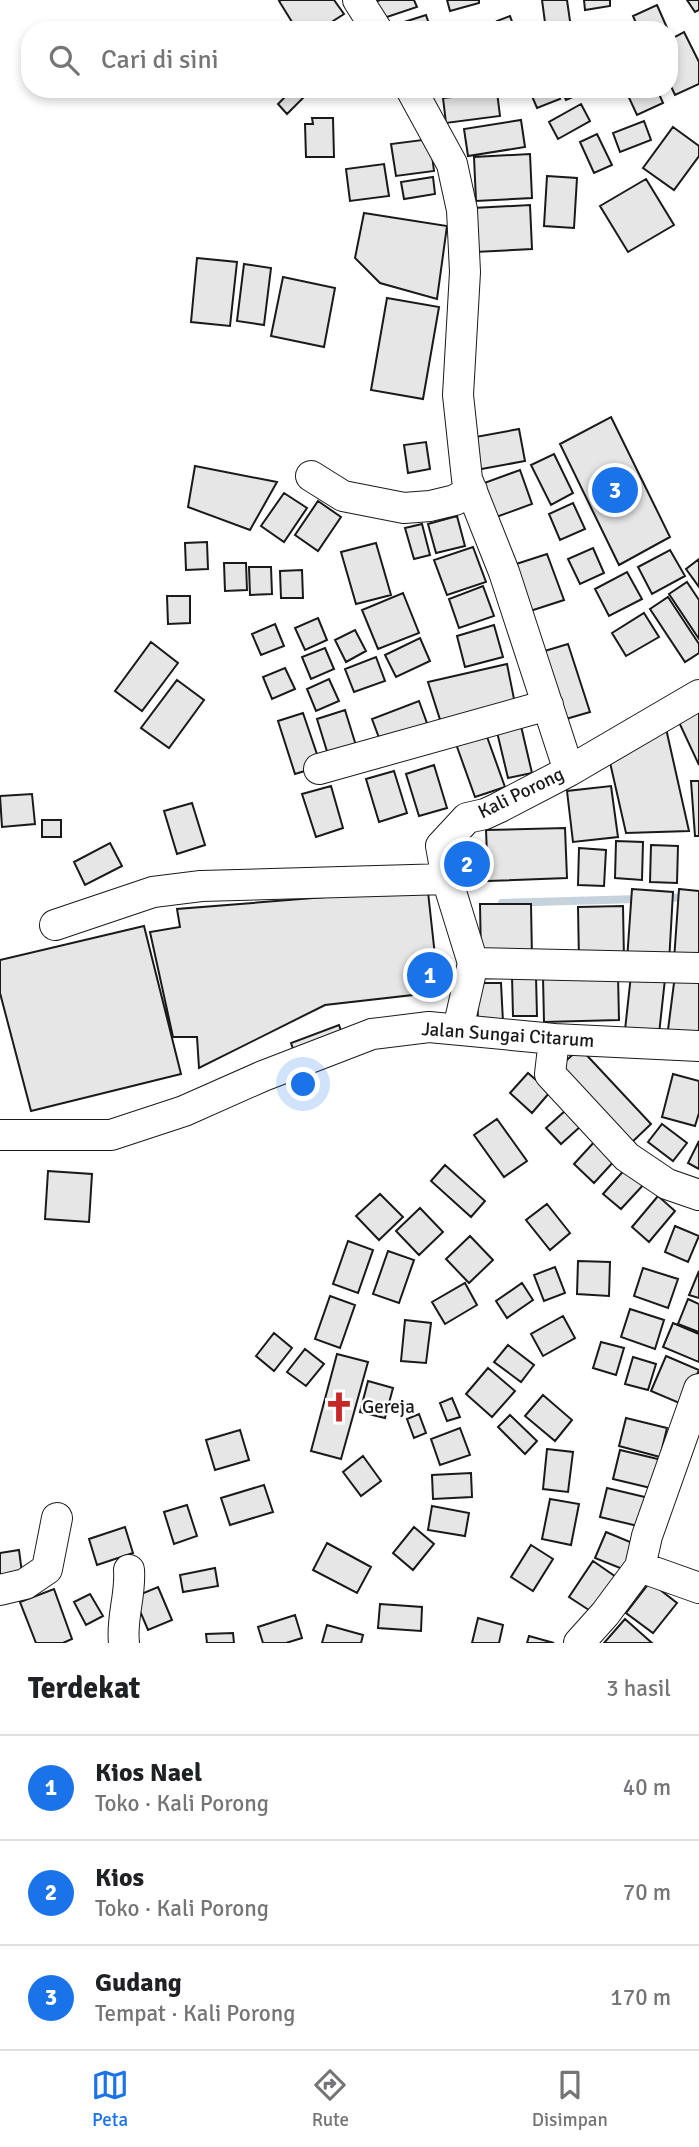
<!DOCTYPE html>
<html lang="id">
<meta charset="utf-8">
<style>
:root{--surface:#fff;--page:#f2f2f2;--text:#202124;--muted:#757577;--line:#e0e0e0;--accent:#1a73e8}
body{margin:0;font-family:Signika,sans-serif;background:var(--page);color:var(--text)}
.you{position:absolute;left:304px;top:1085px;width:24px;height:24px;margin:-18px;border:5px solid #fff;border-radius:50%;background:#1a73e8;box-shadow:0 0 0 10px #1a73e833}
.badge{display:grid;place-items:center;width:46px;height:46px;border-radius:50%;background:var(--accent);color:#fff;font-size:23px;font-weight:700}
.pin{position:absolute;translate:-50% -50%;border:4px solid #fff;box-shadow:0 2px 7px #0006}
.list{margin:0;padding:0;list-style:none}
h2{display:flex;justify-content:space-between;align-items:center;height:91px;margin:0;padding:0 28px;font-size:30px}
h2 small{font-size:23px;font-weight:400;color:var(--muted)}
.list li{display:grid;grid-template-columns:46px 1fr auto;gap:21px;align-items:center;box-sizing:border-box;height:105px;padding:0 28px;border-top:2px solid var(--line)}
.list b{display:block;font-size:26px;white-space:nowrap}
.list p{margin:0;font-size:23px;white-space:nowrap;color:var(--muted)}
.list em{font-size:23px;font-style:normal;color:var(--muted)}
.icon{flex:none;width:38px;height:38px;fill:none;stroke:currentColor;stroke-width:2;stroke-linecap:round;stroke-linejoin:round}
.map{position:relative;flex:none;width:699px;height:1643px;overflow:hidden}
.search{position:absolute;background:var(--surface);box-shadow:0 4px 10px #0003;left:21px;right:21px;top:21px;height:77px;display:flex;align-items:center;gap:18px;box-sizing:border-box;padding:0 24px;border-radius:28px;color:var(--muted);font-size:26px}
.sheet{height:406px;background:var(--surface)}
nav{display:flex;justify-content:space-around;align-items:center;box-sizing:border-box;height:98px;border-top:2px solid var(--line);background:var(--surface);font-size:19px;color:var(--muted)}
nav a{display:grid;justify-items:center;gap:4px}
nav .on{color:var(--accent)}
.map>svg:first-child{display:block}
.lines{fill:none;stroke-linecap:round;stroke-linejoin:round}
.stream{stroke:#c6d2dc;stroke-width:8}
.building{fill:#e6e6e6;stroke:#1a1a1a;stroke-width:2}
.minor-casing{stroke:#1a1a1a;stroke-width:32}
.minor{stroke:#fff;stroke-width:30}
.labels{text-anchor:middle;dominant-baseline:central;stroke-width:5;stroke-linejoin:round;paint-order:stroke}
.street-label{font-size:19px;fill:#1a1a1a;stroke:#fff}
.poi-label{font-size:19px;fill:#1a1a1a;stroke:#fff;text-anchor:start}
</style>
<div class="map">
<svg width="699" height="1643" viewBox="0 0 699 1643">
<rect width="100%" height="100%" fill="#fff"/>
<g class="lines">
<path class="stream" d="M662,898L699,897
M502,903L639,899"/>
</g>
<path class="building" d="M281,0H334L344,14L319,30H297L279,1Z
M380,0H414L417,7L378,20L372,3Z
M447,0H479V3L450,11Z
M542,0H567L571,28L546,30Z
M584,0H610V6L585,10Z
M687,0H699V10L695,12Z
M657,5L668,30H639L633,16Z
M426,15L431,30H400L398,24Z
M510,16L515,30H501L497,21Z
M346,23L350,30H333Z
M684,32L699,62V84L675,95L669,82V40Z
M282,89H297L304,97L287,114L278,104L287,95Z
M529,89H556L560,99L537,108Z
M561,89H588L589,90L566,100Z
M625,89H657L663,103L637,115Z
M497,92L500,116L446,123L443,98Z
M581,104L590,121L558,139L549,122Z
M312,118H333L334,157H306L305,124H313Z
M521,120L525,147L468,156L464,129Z
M644,121L651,140L620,152L613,133Z
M673,127L699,146V156L674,190L643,168Z
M597,134L612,165L594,173L580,142Z
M430,139L434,171L396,176L391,144Z
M530,154L532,198L476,201L474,157Z
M384,164L389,196L350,201L346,169Z
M547,176L577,178L574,228L544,226Z
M433,177L435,194L404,199L401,182Z
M646,179L674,225L628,252L600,206Z
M530,205L532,249L475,252L473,208Z
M364,213L447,226L437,299L380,283L355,258Z
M197,258L237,262L230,326L191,322Z
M244,264L271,268L264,325L237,321Z
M283,277L335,288L324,347L271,336Z
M387,298L439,307L423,399L371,390Z
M611,417L670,537L619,565L560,444Z
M519,429L525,461L476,470L470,438Z
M426,442L430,469L408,473L404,445Z
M554,454L573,493L551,505L531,465Z
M195,466L277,482L250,530L188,507Z
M520,470L532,504L488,520L476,486Z
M284,493L307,508L284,542L261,526Z
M318,501L341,517L318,551L295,535Z
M573,503L585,529L560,540L549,514Z
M457,516L465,546L436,553L428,524Z
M422,524L430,555L414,559L405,528Z
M207,542L208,569L186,570L185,543Z
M376,543L391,595L356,604L341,552Z
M473,547L486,582L447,595L434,560Z
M593,548L604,573L580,584L568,559Z
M670,550L685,576L652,594L638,567Z
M547,554L564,600L524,613L507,567Z
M699,559V587L686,569Z
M224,563H246L247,590L225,591Z
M249,567H271L272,594L250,595Z
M302,570L303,598H281L280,571Z
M627,572L642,599L609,616L595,589Z
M687,582L699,600V639L669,594Z
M483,586L494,616L459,628L449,599Z
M403,593L419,633L378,649L362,610Z
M167,596H190V623L168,624Z
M668,597L699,644V653L685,662L650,609Z
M644,613L659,637L626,656L612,633Z
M318,618L327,640L305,650L295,628Z
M275,624L284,646L261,655L252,634Z
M494,625L503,657L465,667L457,636Z
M355,630L366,651L346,662L335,640Z
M420,638L430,661L396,677L385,655Z
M151,642L178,663L142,711L115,691Z
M568,644L590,712L559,721L538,653Z
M325,648L334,669L311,679L302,657Z
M376,657L385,681L354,692L345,669Z
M507,664L517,714L444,732L428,682Z
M285,668L295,689L272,699L263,677Z
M329,679L339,701L316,711L307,689Z
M177,680L204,700L169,748L141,728Z
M419,701L428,726L381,743L372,719Z
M699,708V765L677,718Z
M345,710L358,752L330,761L317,719Z
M303,713L321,766L295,774L278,721Z
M665,724L689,831L626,833L609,758Z
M521,726L532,773L508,778L497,732Z
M486,734L505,787L475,797L456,744Z
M434,765L447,808L419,816L406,774Z
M394,771L407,813L379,822L366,779Z
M691,781H699V836H695Z
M331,786L343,828L316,837L302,794Z
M611,786L618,837L573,842L567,791Z
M32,794L35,824L2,827L0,796Z
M192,803L205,845L177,854L164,811Z
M42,820H61V837H42Z
M565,828L567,878L488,881L486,830Z
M616,841L643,842L642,880L615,878Z
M110,843L122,866L85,885L74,862Z
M651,845L678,846L677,883L650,882Z
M476,846L480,880L458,882L454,848Z
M579,848L606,850L604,886L578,885Z
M632,889L673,892L669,963L627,960Z
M679,889L699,891V962L674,960Z
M428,892L439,992L325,1005L199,1068L197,1037H173L150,932L180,927L177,909L363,894Z
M480,904H531L532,958H481Z
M623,906L624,960L579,961L578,907Z
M144,926L181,1074L31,1111L0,993V960Z
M618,975L619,1020L544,1022L543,977Z
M631,975L665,979L659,1034L625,1030Z
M675,975L699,978V1034L668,1030Z
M512,976H536L537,1016H513Z
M477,983H501L503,1022L478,1023Z
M339,1025L344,1039L296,1057L291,1043Z
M580,1048L651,1124L629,1145L558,1068Z
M528,1073L550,1092L532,1113L510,1093Z
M673,1074L699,1081V1113L695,1126L662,1117Z
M566,1110L581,1126L561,1144L546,1128Z
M497,1119L527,1161L504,1177L474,1135Z
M662,1124L687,1143L673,1161L648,1142Z
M596,1140L616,1159L594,1183L574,1164Z
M699,1141V1169L688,1163Z
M445,1165L485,1201L471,1217L431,1181Z
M627,1167L645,1183L621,1209L603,1194Z
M48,1171L92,1174L89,1222L45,1219Z
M380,1194L403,1217L379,1240L356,1216Z
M658,1196L675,1211L649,1242L632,1227Z
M547,1204L570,1233L550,1250L526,1220Z
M420,1208L443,1232L419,1255L396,1231Z
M675,1226L699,1236L688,1262L665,1252Z
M470,1236L493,1260L469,1283L446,1259Z
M348,1241L373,1250L358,1293L333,1284Z
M388,1251L414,1260L399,1303L373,1294Z
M578,1261L610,1262L609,1296L577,1294Z
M555,1267L565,1293L544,1301L534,1275Z
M643,1268L678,1279L668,1308L634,1296Z
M699,1271V1298L689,1295Z
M465,1283L477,1305L445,1324L432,1302Z
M522,1283L533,1300L507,1318L496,1301Z
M330,1296L355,1305L340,1348L315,1339Z
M688,1299L699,1304V1332L678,1324Z
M630,1309L664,1320L655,1349L621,1337Z
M563,1316L575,1338L543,1356L531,1334Z
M405,1320L431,1323L426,1363L401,1361Z
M673,1323L699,1334V1362L663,1347Z
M274,1333L292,1348L274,1371L256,1356Z
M601,1342L624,1348L616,1375L593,1368Z
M508,1345L534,1365L521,1382L494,1362Z
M305,1349L324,1364L306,1386L287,1372Z
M337,1354L368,1362L341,1459L311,1451Z
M666,1356L699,1370L684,1405L651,1391Z
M633,1357L656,1364L648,1390L625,1384Z
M488,1368L515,1391L492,1417L466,1394Z
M368,1381L393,1388L385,1418L360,1412Z
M543,1395L572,1420L555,1441L525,1416Z
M452,1398L460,1417L447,1421L440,1403Z
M419,1414L426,1433L414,1438L407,1419Z
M510,1415L537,1441L525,1454L498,1427Z
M626,1418L667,1428L660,1457L619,1446Z
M460,1428L470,1455L440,1465L431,1439Z
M240,1430L249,1460L215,1470L206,1440Z
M547,1449L573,1452L568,1492L543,1489Z
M620,1450L662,1460L655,1489L613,1479Z
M363,1456L381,1481L361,1496L343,1472Z
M471,1473L472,1497L433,1499L432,1475Z
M264,1485L273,1512L230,1525L221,1498Z
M607,1488L649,1498L642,1527L600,1517Z
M550,1499L579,1504L571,1545L542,1539Z
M187,1505L197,1536L174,1544L164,1512Z
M432,1506L469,1513L465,1536L428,1530Z
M125,1527L133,1553L97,1565L89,1539Z
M414,1527L434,1544L413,1570L393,1553Z
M606,1532L635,1544L625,1570L595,1558Z
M327,1543L371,1567L357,1593L313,1570Z
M531,1545L553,1559L533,1591L511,1577Z
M19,1550L22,1573L0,1576V1553Z
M593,1561L619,1579L595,1614L569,1597Z
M215,1568L218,1586L183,1592L180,1575Z
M650,1582L677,1603L653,1633L626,1613Z
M158,1587L172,1620L148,1630L134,1597Z
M54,1589L72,1639L63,1643H36L20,1602Z
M90,1594L103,1616L86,1625L74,1602Z
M380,1604L422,1607L421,1631L378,1628Z
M295,1615L302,1638L286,1643H263L258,1627Z
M478,1618L503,1625L499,1643H472Z
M625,1619L652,1643H604Z
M327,1625L363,1635L361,1643H322Z
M233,1633L234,1643H207L206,1634Z
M529,1636L554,1643H527Z"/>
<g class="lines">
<g class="minor-casing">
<path id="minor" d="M358,0L377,30
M411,89L452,164L462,210L465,272L458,395L467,479L504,572L569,771
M311,476L343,496L404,508L430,506L455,500L472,490
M319,769L548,705
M55,925L153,892L201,886L447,879
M473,963L699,968
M458,1029L473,963L447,879L441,846L467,818L485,814L498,808L569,771L699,695
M554,1039L550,1074L627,1157L667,1184L699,1195
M0,1135H111L184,1111L263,1076L372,1034L429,1027L554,1039L699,1046
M640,1567L699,1588
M0,1590L25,1584L47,1569L57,1518
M124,1643C121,1618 131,1595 129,1570
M579,1643L605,1614L640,1567L647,1536L699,1389"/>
</g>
<use href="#minor" class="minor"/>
</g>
<defs>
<g id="church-bare" transform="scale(2.415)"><path d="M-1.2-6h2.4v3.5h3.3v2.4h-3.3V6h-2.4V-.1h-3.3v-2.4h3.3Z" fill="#c62828" stroke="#fff" stroke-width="2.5" paint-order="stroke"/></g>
</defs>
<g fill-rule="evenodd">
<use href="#church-bare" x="339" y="1407"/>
</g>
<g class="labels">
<g class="street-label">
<text transform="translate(521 793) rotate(-26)">Kali Porong</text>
<text transform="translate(508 1035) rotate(4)">Jalan Sungai Citarum</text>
</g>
<g class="poi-label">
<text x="362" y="1407">Gereja</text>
</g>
</g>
</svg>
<div class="you"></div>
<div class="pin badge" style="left:430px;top:975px">1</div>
<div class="pin badge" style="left:467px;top:864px">2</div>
<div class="pin badge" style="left:615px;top:490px">3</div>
<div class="search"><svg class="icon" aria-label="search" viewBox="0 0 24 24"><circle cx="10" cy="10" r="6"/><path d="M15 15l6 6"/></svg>Cari di sini</div>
</div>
<section class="sheet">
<h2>Terdekat<small>3 hasil</small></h2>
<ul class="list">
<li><span class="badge">1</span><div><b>Kios Nael</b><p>Toko · Kali Porong</p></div><em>40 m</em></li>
<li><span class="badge">2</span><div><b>Kios</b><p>Toko · Kali Porong</p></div><em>70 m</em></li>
<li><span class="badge">3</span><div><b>Gudang</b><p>Tempat · Kali Porong</p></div><em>170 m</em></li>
</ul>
</section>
<nav>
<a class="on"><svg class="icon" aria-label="map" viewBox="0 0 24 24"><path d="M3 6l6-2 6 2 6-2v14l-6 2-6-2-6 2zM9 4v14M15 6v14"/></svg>Peta</a>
<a><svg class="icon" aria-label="directions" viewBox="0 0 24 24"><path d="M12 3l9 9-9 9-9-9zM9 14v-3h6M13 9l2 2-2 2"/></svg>Rute</a>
<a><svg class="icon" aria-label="saved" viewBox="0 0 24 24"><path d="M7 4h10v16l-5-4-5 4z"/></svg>Disimpan</a>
</nav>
